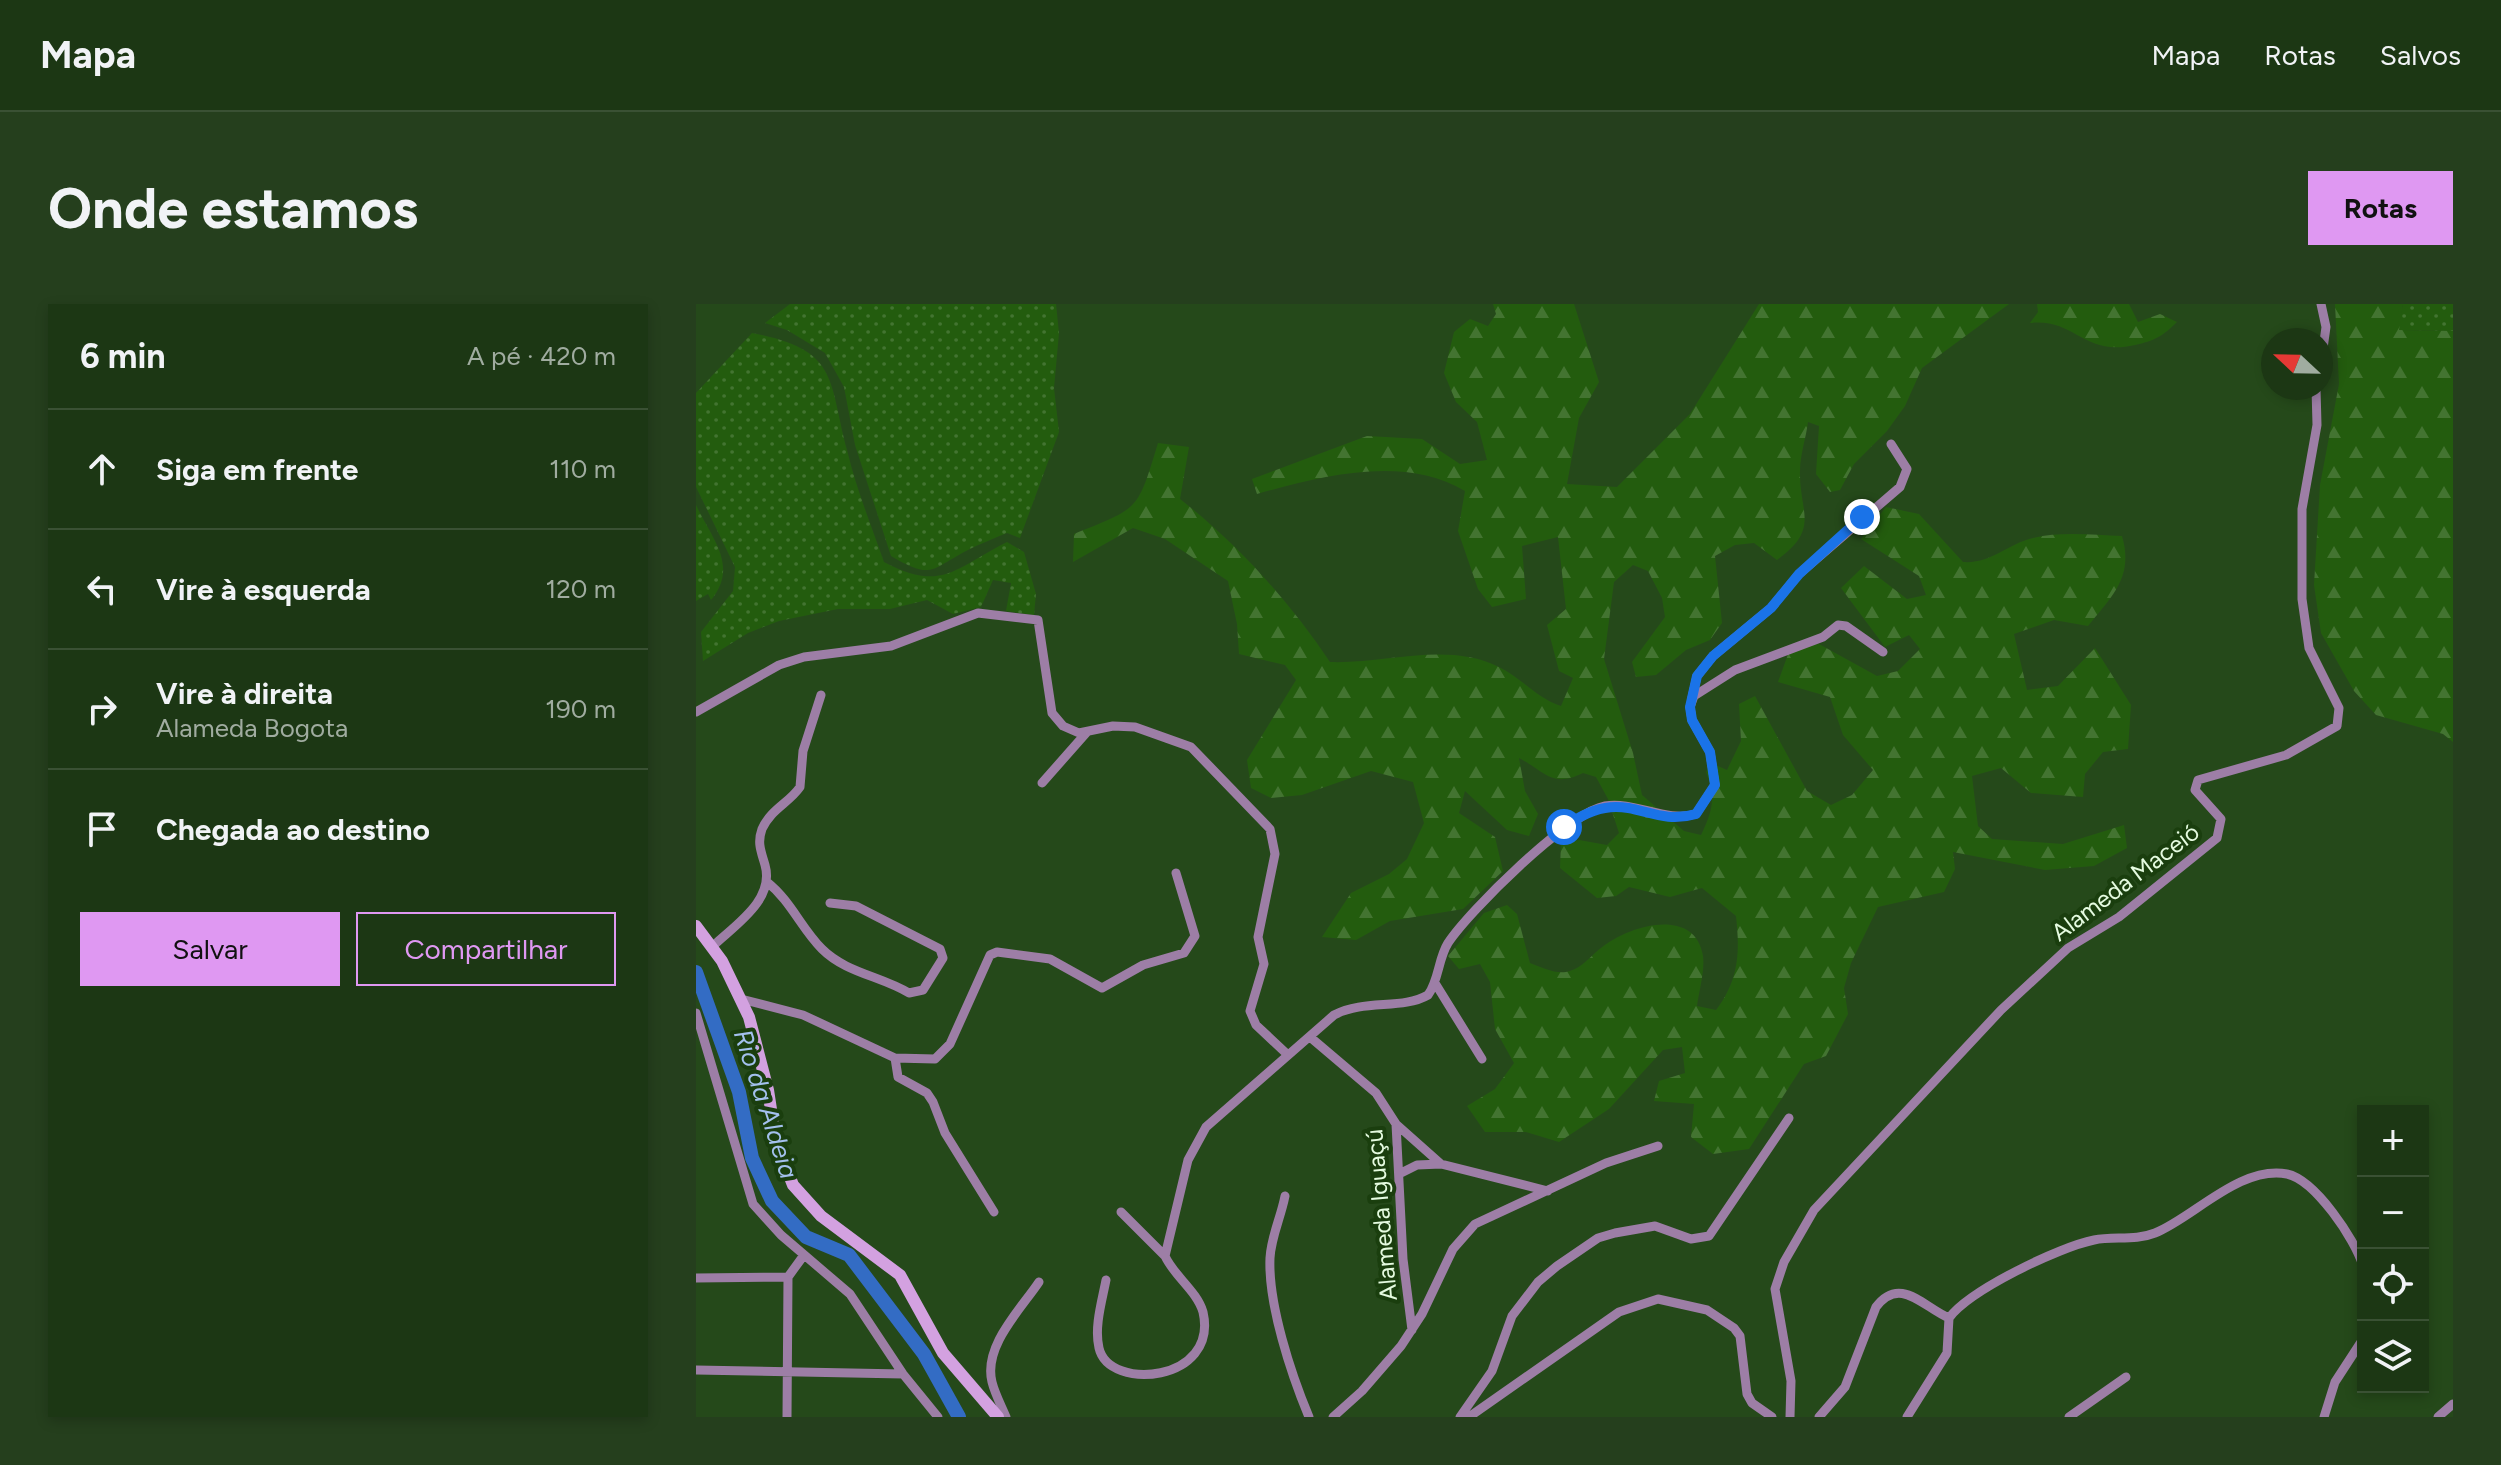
<!DOCTYPE html>
<html lang="pt">
<meta charset="utf-8">
<style>
:root{--surface:#1c3714;--page:#253f1d;--text:#f1f3f6;--muted:#a0aca0;--line:#3a5134;--accent:#df98f2}
body{margin:0;font-family:Figtree,sans-serif;background:var(--page);color:var(--text)}
.controls{position:absolute;right:24px;bottom:24px;display:grid;overflow:hidden;border-radius:0px;box-shadow:0 4px 12px #0003}
.controls button{width:72px;height:72px;display:grid;place-items:center;padding:0;border:0;border-bottom:2px solid var(--line);background:var(--surface);color:var(--text);font:40px sans-serif}
.compass{position:absolute;left:1565px;top:24px;width:72px;height:72px;border-radius:50%;background:var(--surface);box-shadow:0 4px 12px #0003;rotate:292deg}
.stop{position:absolute;width:24px;height:24px;margin:-18px;border:6px solid #1a73e8;border-radius:50%;background:#fff}
.stop.end{background:#1a73e8;border-color:#fff;box-shadow:0 2px 8px #0008}
.list{margin:0;padding:0;list-style:none}
h2{display:flex;justify-content:space-between;align-items:center;height:104px;margin:0;padding:0 32px;font-size:34px}
h2 small{font-size:26px;font-weight:400;color:var(--muted)}
.list li{display:grid;grid-template-columns:52px 1fr auto;gap:24px;align-items:center;box-sizing:border-box;height:120px;padding:0 32px;border-top:2px solid var(--line)}
.list b{display:block;font-size:30px;white-space:nowrap}
.list p{margin:0;font-size:26px;white-space:nowrap;color:var(--muted)}
.list em{font-size:26px;font-style:normal;color:var(--muted)}
.actions{display:flex;gap:16px;padding:24px 32px}
.actions a{flex:1;padding:18px 0;border:2px solid var(--accent);border-radius:0px;text-align:center;font-size:28px;color:var(--accent)}
.actions .main{background:var(--accent);color:#111}
.icon{flex:none;width:44px;height:44px;fill:none;stroke:currentColor;stroke-width:2;stroke-linecap:round;stroke-linejoin:round}
.map{position:relative;flex:none;width:1757px;height:1113px;overflow:hidden;border-radius:0px}
header{display:flex;align-items:center;gap:48px;box-sizing:border-box;height:112px;padding:0 40px;background:var(--surface);border-bottom:2px solid var(--line)}
header strong{font-size:38px}
nav{display:flex;gap:44px;margin-inline-start:auto;font-size:28px}
.intro{display:flex;align-items:center;justify-content:space-between;box-sizing:border-box;height:192px;padding:0 48px}
h1{margin:0;font-size:56px}
.button{padding:20px 36px;border-radius:0px;background:var(--accent);color:#111;font-size:28px;font-weight:700}
main{display:flex;gap:48px;padding:0 48px}
aside{flex:1;background:var(--surface);border-radius:0px;box-shadow:0 4px 12px #0003}
.map>svg:first-child{display:block}
.grass{fill:url(#grass-dots)}
.forest{fill:url(#forest-firs)}
.lines{fill:none;stroke-linecap:round;stroke-linejoin:round}
.river{stroke:#336cc4;stroke-width:14}
.street{stroke:#9d7ea6;stroke-width:9}
.secondary{stroke:#d3a1e0;stroke-width:12}
.route{stroke:#1a73e8;stroke-width:10}
.labels{text-anchor:middle;dominant-baseline:central;stroke-width:8;stroke-linejoin:round;paint-order:stroke}
.street-label{font-size:24px;fill:#e5fbe0;stroke:#1a3e0e}
.water-label{font-size:26px;font-style:italic;fill:#a3c0ed;stroke:#1a3e0e}
</style>
<header>
<strong>Mapa</strong>
<nav><a>Mapa</a><a>Rotas</a><a>Salvos</a></nav>
</header>
<div class="intro"><h1>Onde estamos</h1><a class="button">Rotas</a></div>
<main>
<aside>
<h2>6 min<small>A pé · 420 m</small></h2>
<ul class="list">
<li><svg class="icon" aria-label="ahead" viewBox="0 0 24 24"><path d="M12 20V5M6 11l6-6 6 6"/></svg><div><b>Siga em frente</b></div><em>110 m</em></li>
<li><svg class="icon" aria-label="left" viewBox="0 0 24 24"><path d="M17 20v-9H6M10 6l-5 5 5 5"/></svg><div><b>Vire à esquerda</b></div><em>120 m</em></li>
<li><svg class="icon" aria-label="right" viewBox="0 0 24 24"><path d="M7 20v-9h11M14 6l5 5-5 5"/></svg><div><b>Vire à direita</b><p>Alameda Bogota</p></div><em>190 m</em></li>
<li><svg class="icon" aria-label="arrive" viewBox="0 0 24 24"><path d="M6 21V4h12l-3 4 3 4H6"/></svg><div><b>Chegada ao destino</b></div></li>
</ul>
<div class="actions"><a class="main">Salvar</a><a>Compartilhar</a></div>
</aside>
<div class="map">
<svg width="1757" height="1113" viewBox="0 0 1757 1113">
<defs>
<pattern id="grass-dots" width="8" height="8" patternUnits="userSpaceOnUse" patternTransform="scale(2)"><rect width="8" height="8" fill="#235c0e"/><path d="M2 2h.1M6 6h.1" fill="none" stroke="#437431" stroke-width="1.8" stroke-linecap="round"/></pattern>
<pattern id="forest-firs" width="22" height="20" patternUnits="userSpaceOnUse" patternTransform="scale(2)"><rect width="22" height="20" fill="#235c0e"/><path d="M5 1l3.5 6h-7zM16 11l3.5 6h-7z" fill="#437431"/></pattern>
</defs>
<rect width="100%" height="100%" fill="#25491a"/>
<path class="grass" d="M94,0H360L363,29L358,84L363,128L324,234L311,229C297,235 283,240 270,247C234,266 236,276 195,252L159,141L148,83L129,49L91,26L69,19Z
M1707,0H1757V27L1702,26Z
M56,29C143,46 132,74 151,146C160,184 175,221 188,258C246,289 259,264 311,238L328,248L340,290L338,311L310,307L315,279L297,276L285,303L257,310L231,296L194,305H142L83,317L52,329L7,357L5,328L37,287L39,263L0,183V89Z
M0,201C16,235 43,262 15,296L12,290L0,297Z"/>
<path class="forest" d="M797,0H878L903,78L883,114L871,180L921,183L994,110L1063,0H1313L1226,64L1209,102L1191,127L1158,160L1144,186L1134,188L1120,170L1123,122L1112,118C1110,134 1104,151 1104,167C1103,209 1125,224 1081,256L1058,239L1039,241L1019,252L1026,319L1014,336L990,346L960,371L940,373L936,358L969,313L966,294L952,267L937,261L918,278L908,355L937,449L946,491L988,527L1005,531C1017,506 1020,493 1010,468L1015,459L1031,466L1045,437L1043,400L1059,392L1111,487L1135,501L1156,491L1177,466L1147,431L1134,393L1082,378L1095,342L1123,340L1181,372L1202,367L1224,345L1213,331L1189,343L1145,284L1168,262L1211,295L1230,291L1223,272L1165,235L1190,203L1223,210L1267,258C1295,260 1311,240 1337,234C1365,227 1398,231 1426,232C1438,273 1416,292 1392,322L1358,316L1318,330L1331,386L1362,382L1399,344L1435,401L1432,445L1407,448L1389,470L1387,493L1335,489L1305,464L1276,472L1282,522L1296,535L1367,540L1428,521L1431,544L1398,562L1349,566L1257,548L1259,565L1248,588L1182,603L1155,659L1148,684L1152,710L1130,752L1108,760L1053,845L1017,850L995,833L998,800L958,797L963,777L989,769L986,743L967,746L913,805L863,838L830,828H789L771,802L799,785L818,759L799,725L794,678L784,660L763,665L752,652L788,609L811,601L821,610L834,659C845,663 859,670 870,668C887,664 892,654 905,644C933,621 999,602 1007,652C1009,667 1003,687 1001,702L1020,706C1043,676 1044,648 1040,612L1006,584L974,593L933,583L920,592L901,594L864,564L865,539L883,536L911,541L923,529L912,495L900,473L887,469C856,484 851,469 823,454L829,487L842,510L833,532L811,526L769,487L763,509L799,533L807,567L767,605L694,617L660,636L626,633L655,589L693,570L711,555L728,519L717,478L675,467L606,491L575,494L555,484L551,456L600,376L589,361L543,350L541,320L532,277L469,235L437,224L377,258L378,230C444,203 441,208 462,139L493,143L484,195C543,241 592,296 634,358C690,360 751,337 803,363C826,374 840,394 865,402L877,374L863,367L851,321L870,305L862,233L826,242L830,295L796,303L782,285L762,227L769,187C708,150 625,172 561,190L556,175L671,132L726,135L764,160L791,156L781,118L760,98L748,69L758,28L774,15L792,22L800,10Z
M1341,0H1433L1442,18L1464,10L1481,18C1467,32 1458,37 1439,41C1388,53 1379,14 1334,19L1342,8Z
M1639,0H1707L1703,26L1757,27V438L1747,430L1680,411L1658,387L1625,329L1618,281L1624,181L1643,80Z"/>
<g class="lines">
<path class="river" d="M0,668L43,788L56,854L76,897L110,933L153,951L228,1050L263,1113"/>
<path class="street" d="M1625,59L1630,23L1625,0
M996,394L1001,372L1017,352L1075,304L1103,270L1204,183L1211,165L1195,140
M0,408L83,361L108,353L195,342L282,309L342,316L356,409L367,422L383,429L417,422L439,423L495,443L574,525L579,550L562,633L568,660L554,707L560,721L592,751
M346,479L391,428
M71,578C95,597 105,624 126,645C150,669 185,672 213,689L227,686L247,654L244,645L160,602L134,599
M17,642C39,621 79,596 69,561C65,547 61,539 66,525C75,505 93,499 104,483L107,447L125,391
M739,679L786,755
M45,695L107,711L199,754L239,755L254,740L294,651L301,648L354,655L406,684L447,661L488,649L499,632L480,569
M0,709L57,900L85,931L154,990L207,1070L242,1113
M614,733L680,789L700,820L707,955L716,1026
M199,754L202,773L231,789L237,798L249,829L298,908
M700,820L745,860L852,887
M703,870L721,861L745,860
M589,892C585,913 575,933 574,954C572,1000 595,1070 613,1113
M425,908L469,952
M0,974L92,973
M410,976C406,997 398,1023 403,1044C413,1088 523,1078 507,1008C501,987 478,972 469,952L492,856L510,823L638,711C669,695 706,706 732,691C743,676 742,655 752,639C773,607 872,509 909,502C939,497 970,519 1000,510L1019,481L1014,448L996,416L994,403L998,392L1039,366L1127,333L1142,321L1150,322L1187,348
M1253,1014C1274,986 1363,943 1398,936C1418,932 1439,937 1459,929C1497,914 1544,861 1591,870C1619,876 1659,935 1667,962
M0,1066L207,1070
M91,1113L92,973L108,951
M310,1113C305,1101 299,1090 296,1078C287,1042 325,1005 343,978
M637,1113L666,1087L705,1042L726,1010L757,945L779,920L910,859L962,842
M764,1113L796,1067L816,1012L842,978L861,962L902,934L919,929L959,922L995,935L1013,932L1093,814
M773,1113L923,1008L962,995L1011,1006L1038,1024L1044,1032L1051,1090L1056,1099L1076,1113
M1094,1113L1095,1077L1079,985L1088,958L1118,906L1305,706L1372,644L1423,613L1521,534L1525,515L1499,486L1502,476L1590,451L1641,422L1643,404L1613,344L1606,295V205L1621,121L1620,84
M1123,1113L1149,1083L1180,1003C1204,971 1227,1003 1253,1014
M1211,1113L1251,1049L1253,1014
M1373,1113L1430,1073
M1628,1113L1639,1078L1667,1035
M1742,1113L1757,1100"/>
<path class="secondary" d="M0,622L26,657L53,713L72,786L80,838L97,881L125,912L204,971L247,1049L302,1113"/>
</g>
<g class="lines">
<path class="route" d="M868,523C931,478 949,525 1000,510L1019,481L1014,448L996,416L994,403L1001,372L1017,352L1075,304L1103,270L1166,213"/>
</g>
<g class="labels">
<g class="street-label">
<text transform="translate(1429 578) rotate(-37)">Alameda Maceió</text>
<text transform="translate(685 911) rotate(-95)">Alameda Iguaçú</text>
</g>
<g class="water-label">
<text transform="translate(70 800) rotate(72)">Rio da Aldeia</text>
</g>
</g>
</svg>
<div class="controls">
<button>+</button>
<button>−</button>
<button><svg class="icon" aria-label="locate" viewBox="0 0 24 24"><circle cx="12" cy="12" r="6"/><path d="M12 2v4M12 18v4M2 12h4M18 12h4"/></svg></button>
<button><svg class="icon" aria-label="layers" viewBox="0 0 24 24"><path d="M12 4l9 5-9 5-9-5zM3 14l9 5 9-5"/></svg></button>
</div>
<svg class="compass" viewBox="-18 -18 36 36"><path d="M0-13l5 13h-10z" fill="#e53935"/><path d="M0 13l5-13h-10z" fill="#a0aca0"/></svg>
<div class="stop" style="left:868px;top:523px"></div>
<div class="stop end" style="left:1166px;top:213px"></div>
</div>
</main>
